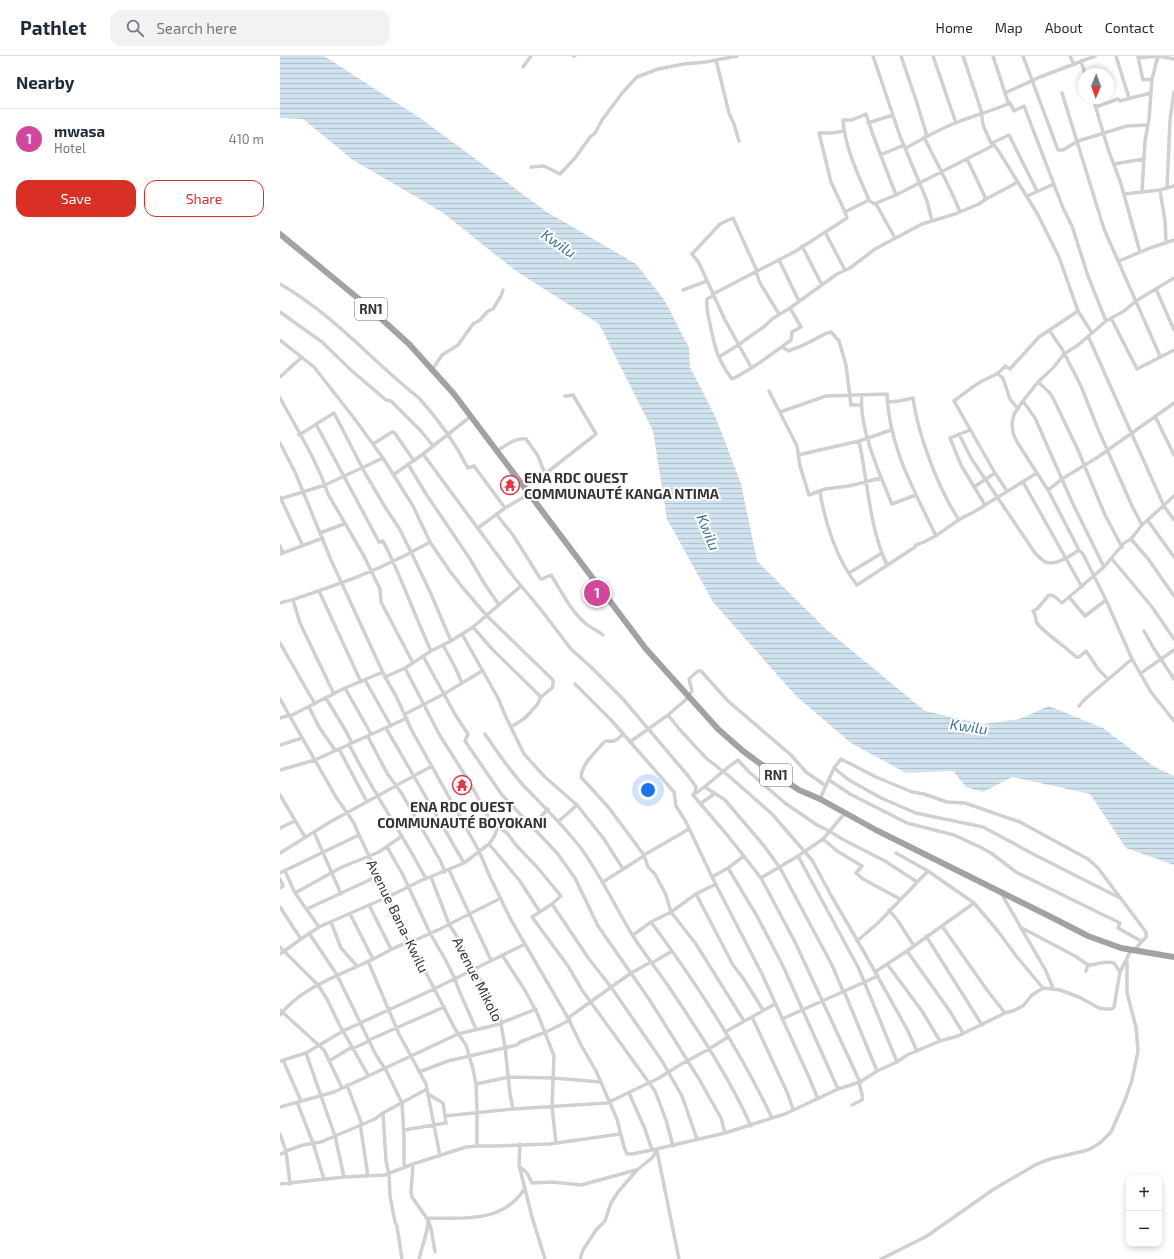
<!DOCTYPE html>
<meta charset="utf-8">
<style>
:root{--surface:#fff;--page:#f2f2f3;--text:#1f2937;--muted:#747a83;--line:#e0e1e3;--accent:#d93025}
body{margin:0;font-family:"Exo 2",sans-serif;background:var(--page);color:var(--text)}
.controls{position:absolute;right:12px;bottom:12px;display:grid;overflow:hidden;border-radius:8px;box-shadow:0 2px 6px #0003}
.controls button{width:36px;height:36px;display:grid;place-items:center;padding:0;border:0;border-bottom:1px solid var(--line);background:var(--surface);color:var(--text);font:20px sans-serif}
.compass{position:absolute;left:798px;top:12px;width:36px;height:36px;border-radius:50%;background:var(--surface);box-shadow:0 2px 6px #0003;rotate:181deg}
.you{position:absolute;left:368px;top:734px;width:14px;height:14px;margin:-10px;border:3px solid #fff;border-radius:50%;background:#1a73e8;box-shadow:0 0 0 6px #1a73e833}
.badge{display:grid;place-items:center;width:26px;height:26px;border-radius:50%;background:var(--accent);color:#fff;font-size:13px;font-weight:700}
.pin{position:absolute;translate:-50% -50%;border:2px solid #fff;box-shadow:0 1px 4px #0006}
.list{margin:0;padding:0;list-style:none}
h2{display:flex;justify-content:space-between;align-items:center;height:52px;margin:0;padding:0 16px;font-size:17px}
h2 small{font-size:13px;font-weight:400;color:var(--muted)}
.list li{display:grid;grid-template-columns:26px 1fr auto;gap:12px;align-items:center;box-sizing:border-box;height:60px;padding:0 16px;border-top:1px solid var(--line)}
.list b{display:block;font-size:15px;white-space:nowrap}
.list p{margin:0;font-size:13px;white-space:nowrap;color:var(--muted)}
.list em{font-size:13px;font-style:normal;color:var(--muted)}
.actions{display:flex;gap:8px;padding:12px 16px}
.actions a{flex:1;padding:9px 0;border:1px solid var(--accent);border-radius:12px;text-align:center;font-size:14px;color:var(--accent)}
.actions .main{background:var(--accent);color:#fff}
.icon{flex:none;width:22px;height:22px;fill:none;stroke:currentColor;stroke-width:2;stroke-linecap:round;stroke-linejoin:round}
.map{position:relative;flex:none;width:894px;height:1203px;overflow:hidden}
header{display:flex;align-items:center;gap:24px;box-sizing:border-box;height:56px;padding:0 20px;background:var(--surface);border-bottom:1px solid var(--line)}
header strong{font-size:19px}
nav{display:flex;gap:22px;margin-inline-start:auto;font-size:14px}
.search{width:280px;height:36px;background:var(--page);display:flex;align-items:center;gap:10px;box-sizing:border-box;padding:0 14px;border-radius:12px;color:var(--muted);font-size:15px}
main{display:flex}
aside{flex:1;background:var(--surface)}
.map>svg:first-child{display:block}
.water{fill:url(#water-rules)}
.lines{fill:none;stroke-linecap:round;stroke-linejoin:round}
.minor{stroke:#d0d0d0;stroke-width:3.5}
.trunk{stroke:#a2a2a2;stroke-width:6}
.labels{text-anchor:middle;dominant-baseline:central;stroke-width:4;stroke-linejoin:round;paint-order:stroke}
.shield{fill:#fff;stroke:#707070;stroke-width:1}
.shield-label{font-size:13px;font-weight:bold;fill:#333}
.poi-label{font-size:14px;font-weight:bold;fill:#333;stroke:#fff;text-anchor:start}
.street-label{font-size:14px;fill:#333;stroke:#fff}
.water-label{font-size:15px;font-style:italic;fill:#3f7597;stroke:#fff}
</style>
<header>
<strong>Pathlet</strong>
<div class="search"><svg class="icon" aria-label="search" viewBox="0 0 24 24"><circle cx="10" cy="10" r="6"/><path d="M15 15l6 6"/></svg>Search here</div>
<nav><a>Home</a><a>Map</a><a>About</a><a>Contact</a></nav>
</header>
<main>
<aside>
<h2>Nearby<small></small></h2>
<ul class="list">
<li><span class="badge" style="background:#d1479c">1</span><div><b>mwasa</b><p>Hotel</p></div><em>410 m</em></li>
</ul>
<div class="actions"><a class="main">Save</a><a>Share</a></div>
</aside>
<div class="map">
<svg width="894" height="1203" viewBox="0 0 894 1203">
<defs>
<pattern id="water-rules" width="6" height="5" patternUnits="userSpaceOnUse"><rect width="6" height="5" fill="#cfe2ee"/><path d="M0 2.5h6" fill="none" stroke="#b2c2cd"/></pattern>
</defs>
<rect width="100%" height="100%" fill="#fff"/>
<path class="water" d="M0,0H44L140,62L267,156L356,208L385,245L409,292L410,311L436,362L461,428L477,505L547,574L645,655L703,668L739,663L769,650L823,672L873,710L894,720V809L846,792L810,738L732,721L703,736L686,731L673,715L626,717L571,687L516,640L433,546L387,463L373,375L319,268L236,215L162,156L73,104L23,63L0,62Z"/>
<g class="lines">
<path class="minor" d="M293,0H295
M593,0L620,80L647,145L652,165
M621,0L636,44L647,80
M653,0L676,67
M683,0L701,54L703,69L711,87L714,89L718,94L757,157L779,201L798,255L812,277
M713,0L728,46L730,47L734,55L744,50L783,152L792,170L808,220L826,265
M743,0L778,94H783L798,85L847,70L867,69
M790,0L794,9
M836,0L849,42
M858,1L863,24L872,23
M858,2L878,0L894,3
M436,4L449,57L454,68L459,85
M801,5L805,18
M243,11L251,0
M725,37L760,21L815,0
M782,37L824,173L880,300
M813,42L828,93L841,128L860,196
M816,51L838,43L840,45L843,44L871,37
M588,67L613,59
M644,81C656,106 670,130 680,156
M712,87L729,79L757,135
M626,92C642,83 658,74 675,67C693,60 712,55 730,47
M600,99L624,89
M687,103L706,143
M834,108L864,103
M251,111L264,110L280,118L295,102L310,81L315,77L322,64L343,36L357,21L378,13L404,8L426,6L457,0
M887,132L890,64L894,36
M880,134L885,165L886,186
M862,135L865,85L869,63L872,23L878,0
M844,138L880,134L894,130
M616,139L593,79L586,58L572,64H563C565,92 578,118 589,144L594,148L616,139L714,89
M747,140L774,128
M596,148L615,182
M565,156L589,144
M545,176L565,214
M522,190L542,229
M499,204L519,245
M839,205L870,192L894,184
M476,216L480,227L499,258
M894,222L856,245L844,255L826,265L798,289L784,298L774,311L758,326L743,345L734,358L732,368L733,377L737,386L768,434L799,494L803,498L826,544L852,603L871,636L894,665
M0,228C53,258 92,305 139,342C158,363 175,387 188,412L194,410L225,452
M876,233L894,274
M403,234L427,225
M510,252L521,271L512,276L511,284C492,298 473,313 452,323C437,303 435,292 430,268C428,260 426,252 427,243L431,241L433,238L516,195L567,162L565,156L551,126L539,77H552L564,75
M0,256L42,286L72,315L106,344L111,345L141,375L153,390
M831,262L857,313L894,294
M769,274L782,293L801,330L818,373L852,450L862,469
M808,280L884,450L894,464
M0,284L34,311L74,362L103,402L133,450L150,486L169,514L183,532L207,560L273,624V629L272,632L261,641L257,649L245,662L231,671
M502,291L509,295C513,292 517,292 521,290C532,286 540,279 551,276L559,285L566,309L571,349H581
M439,301L458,289L485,270L492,263L510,252L557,218L570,212L595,193L642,168L675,158L699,148L706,143L738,126
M471,311L445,264L419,207L412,198L440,168L453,162L477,215
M152,314L162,299L178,289L193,268L200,264L208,255L213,253L221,240L223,234
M718,318L723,322L730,343L738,353
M0,321L22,301
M758,326L769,336L773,342L798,394L825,459L842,491
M489,335L517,390L520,410L529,439L545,433L569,430L601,422
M582,339C578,370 600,419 612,448L636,439
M0,342C17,373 37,405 48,438L84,500L100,533L101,546L133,607
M743,345L755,362L793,448L824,511
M607,346L619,345L633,342C638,379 658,432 679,464
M500,356L546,340L607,338C609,391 634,434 656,480
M875,360L894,399
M36,368L99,486L103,485C121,520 134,558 151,595
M690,374L670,382L681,409L705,449
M679,378L691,402L755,497C758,500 762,504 765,506C776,510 790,500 799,494
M19,379L54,357L85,417L105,451L119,472L131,496L151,538L171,585
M579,385C588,426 589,471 607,509
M0,387L15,416L51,504L105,621L116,640L131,673L199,795L210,821L231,864L288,962L301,989L316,1015L337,1063L344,1091L347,1098H352L372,1094L445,1077L505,1058L558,1033L580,1026L597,1015L617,1006L627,999L660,985L678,980L725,957L735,954L743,950L752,939L763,932L780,934L799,941L819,952L825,953H832L834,951L840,916L851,894L856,892L866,881V876L818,812L808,803L740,766L685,747L667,746L644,738L632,736L596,721L561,703L554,712L540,743
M93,388L112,376H114L134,405
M217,395C225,390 236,381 246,383L258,400L265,418
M143,398L233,520L262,555L291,593L311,611L343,643L409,721L416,731L415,736L413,739
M518,399L579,385L611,374
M128,408L146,438L165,466L190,503L204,527L219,549
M113,419L143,398L190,361
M743,426L802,531
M244,430L265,418L316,378L293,339L285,340
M694,431L715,417
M768,434L782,423L818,401L894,347
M727,435L715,417L674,345C683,338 692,331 702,325C713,319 717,320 725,310L730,313L759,281L798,255
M540,436C545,467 557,504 577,529L635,491L636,489C652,484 664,474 677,465C686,459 696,456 705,449L757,417
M0,441L23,490
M0,443L45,429L103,402
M216,458L233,479L260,522L262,523L271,519C282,536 290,554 305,567C311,572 318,575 323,579
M868,465L894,501
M198,472L225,452L249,438
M40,477L64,468
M851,483L869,504L894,540
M0,490L3,497
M0,498L43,482
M832,503L872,551L894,583
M569,517L602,497
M39,535L81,626
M789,541L805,560L826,544
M13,544L20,567L54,638
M0,547C15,544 29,538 44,533C80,521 117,505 150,486
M193,571L212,593L261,641
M864,575L873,591L894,623
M182,578L218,642L225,659L244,698L265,721L297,749L324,783L343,813
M0,587L35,648
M163,589L176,613L182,627
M143,600L176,660L188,678L185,685L222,739L277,797L295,822L318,870L369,943L419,1023L441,1062L445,1077
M125,612L159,678L190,727L209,762L218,771L227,777L236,789L257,811L281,840L272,848L252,861L288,910L302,934L375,1035L386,1064L393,1090
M861,617L894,594
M105,621L125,612L151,595L171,585L193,571L241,530
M828,623L819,614L806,595L799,601H796C787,592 762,575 757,567C755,562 756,559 753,555L757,553L769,539L774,540L782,547L824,511L844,487L851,483L862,469L894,440
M85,624L111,670
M295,628L332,665L394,736L396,750L406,766L432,821L482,918L528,1019L538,1043
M65,632L91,678
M408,640L412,635L409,623L418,615H421L448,645L511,699L526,716L546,730
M46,642L67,677L72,687
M0,643L56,741L74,767L79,779L128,882L175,973L186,989L193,1013L196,1028L197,1053V1090
M799,650L804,644L852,603
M29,651L39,671L55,694
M125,658L164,638L202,615
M388,659L401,675L426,702L450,721L492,758L532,804L552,841L584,896L628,975L637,995
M10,660L65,632L103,616
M0,662L10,659
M106,672L184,807
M205,678C217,696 229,713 243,729C263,750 282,768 300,791C321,819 335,851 353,880C365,899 380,917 393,937C421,979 450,1023 471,1070
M343,678C340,681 337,685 333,685C329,686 328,684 324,686C316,696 302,707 301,721L329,752L364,799L368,811L375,818L386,839L391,856L416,888L464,965
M88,681L107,717L122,738L160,804L165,816
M350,686L388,659L409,641
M69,688C92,735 122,777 146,823
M0,689L22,682
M59,693L87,746
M554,712L569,724L601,742L636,757L703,771L755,799L840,842
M0,714L35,704L127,662
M549,724L570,738L627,767L674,779L700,791L711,797L736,816L840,867L838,872L861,885
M425,731L445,744L485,791L500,812L552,909L563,935
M416,737C431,727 443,714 458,704L469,716L505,747L537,769L549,775L562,783L605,805L637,826
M0,739L25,781
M413,739L448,780L481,822L515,886L580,1026C578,1032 584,1037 582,1044L572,1049
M420,748L434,738
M279,765L297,749
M252,770L268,753
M0,772L15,765
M34,776L61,838
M543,783L557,795L582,810L576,817L583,823L620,843
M209,788L240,825L260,856
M107,791L123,819L150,877L165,903L175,923L178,932L196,973
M0,797L50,766L152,710
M616,797L648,815L694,847L717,874L737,901L763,932
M518,800L579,913L617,1006
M448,812L477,860L503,910L558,1033
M169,814L211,904
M5,815L15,837L39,871
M0,817L79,779
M151,821L169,868L181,887L220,962L225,991L230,1038L233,1053
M432,821L448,812L464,800
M481,822L518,800L543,783L565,757
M0,823L3,830L0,832
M323,826L362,801L364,799L409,773
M15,837L62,811L99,796L122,780
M721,837L766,915L773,932
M416,838L453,909L463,922L483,954
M272,848L309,903L331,931L382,1005L402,1040L417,1083
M89,849L111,893
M0,851L21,883
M27,853L98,820
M609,854L618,865L634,890
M70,858L93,903
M51,866L61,892L77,910
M371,866C417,928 459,992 492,1062
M662,870L707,934L725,957
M740,871L795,900L808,909
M29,877L57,919L96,999L107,1016L122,1047L124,1080V1111
M353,879L371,866L391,856L416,838L436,828
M646,880L702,969
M577,885L599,866L648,815
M131,886L160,873L221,842
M0,891L38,929L47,943L59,968L88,1019
M627,895L669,954L683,977
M0,898L21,883L39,871L89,849L108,841L140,825L184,807L209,788L214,781L218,771
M222,899L246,936L258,959L274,1000L272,1050L276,1087
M88,905L119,978L146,1028L160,1100
M372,907L392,895
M607,908L642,955L660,985
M806,915L808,909C817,909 825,904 834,907L840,916
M595,916L627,895L694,847
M564,935L597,1015
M0,954L44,994L62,1032
M0,959C22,931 58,920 89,905C101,900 111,892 124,888L128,882
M472,961L507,1036L513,1053
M288,962L351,917L371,906
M502,963L598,920
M445,976L495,948
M89,984L164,951
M72,993L89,985
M26,997L55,1080L64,1121
M3,1004L21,1045
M0,1005L26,997L63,975L154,933L245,888
M49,1005L72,991
M139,1016L168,1005L237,989L240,986L266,976L290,964
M196,1028L229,1021L273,1022L321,1026
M67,1029L81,1066V1074L88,1120
M349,1037L365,1073L372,1094
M17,1046L33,1087L44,1123
M0,1051L54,1036L178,978L216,969L256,953
M103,1057L106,1105L109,1118L110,1140L115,1166L117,1170L122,1203
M165,1060L233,1053L327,1047L379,1022L398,1010L429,993L448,981
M124,1074L166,1067L163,1047L148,1038
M0,1078L6,1095L10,1128
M240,1088L239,1109L252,1161L265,1203
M6,1095L23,1089L41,1086L95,1063L103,1057L147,1033
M377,1095L399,1203
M0,1098L6,1096
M133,1108L131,1136L132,1141L148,1164L151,1172L155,1196
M240,1111L247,1117L252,1127L272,1126L301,1129L356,1114
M0,1128L64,1121L105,1119L133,1108L186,1091L197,1090H214L270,1088L340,1078
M146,1162C182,1162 223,1168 245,1132
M139,1203L147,1174L148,1165
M300,1203L303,1194L316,1174L325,1165L331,1147L338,1136L357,1114L373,1101L377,1093
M601,1203L647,1180L714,1133L757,1108L770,1103L808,1094L820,1087L831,1076L845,1044L852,1024L858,995L856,971L847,937V906"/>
<path class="trunk" d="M0,178L85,248L129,288L174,338L366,593L438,673L463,695L490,715L519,734L540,743L596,774L777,864L808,880L841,892L894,901"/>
</g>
<defs>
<g id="temple-ring" transform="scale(1)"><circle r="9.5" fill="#fff" stroke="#e63946" stroke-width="1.5"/><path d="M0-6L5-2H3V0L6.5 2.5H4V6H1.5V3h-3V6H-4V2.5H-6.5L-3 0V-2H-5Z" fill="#e63946"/></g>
</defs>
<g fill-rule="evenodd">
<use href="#temple-ring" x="230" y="429"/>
<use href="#temple-ring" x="182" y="729"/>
</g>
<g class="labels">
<g class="shield">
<rect x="75" y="242" width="32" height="22" rx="3"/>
<rect x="480" y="708" width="32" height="22" rx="3"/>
</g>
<g class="shield-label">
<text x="91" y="253">RN1</text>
<text x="496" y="719">RN1</text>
</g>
<g class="poi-label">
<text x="244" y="421">ENA RDC OUEST<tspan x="244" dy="16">COMMUNAUTÉ KANGA NTIMA</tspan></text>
<text x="182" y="750" text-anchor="middle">ENA RDC OUEST<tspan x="182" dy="16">COMMUNAUTÉ BOYOKANI</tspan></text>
</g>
<g class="street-label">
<text transform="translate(118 860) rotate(64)">Avenue Bana-Kwilu</text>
<text transform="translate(198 923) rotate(63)">Avenue Mikolo</text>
</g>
<g class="water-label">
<text transform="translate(279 187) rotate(35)">Kwilu</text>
<text transform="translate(429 476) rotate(68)">Kwilu</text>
<text transform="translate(689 670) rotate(8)">Kwilu</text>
</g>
</g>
</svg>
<div class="controls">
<button>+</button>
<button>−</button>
</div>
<svg class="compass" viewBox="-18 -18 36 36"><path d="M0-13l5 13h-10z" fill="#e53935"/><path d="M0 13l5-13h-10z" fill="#747a83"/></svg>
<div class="you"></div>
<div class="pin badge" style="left:317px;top:537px;background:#d1479c">1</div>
</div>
</main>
